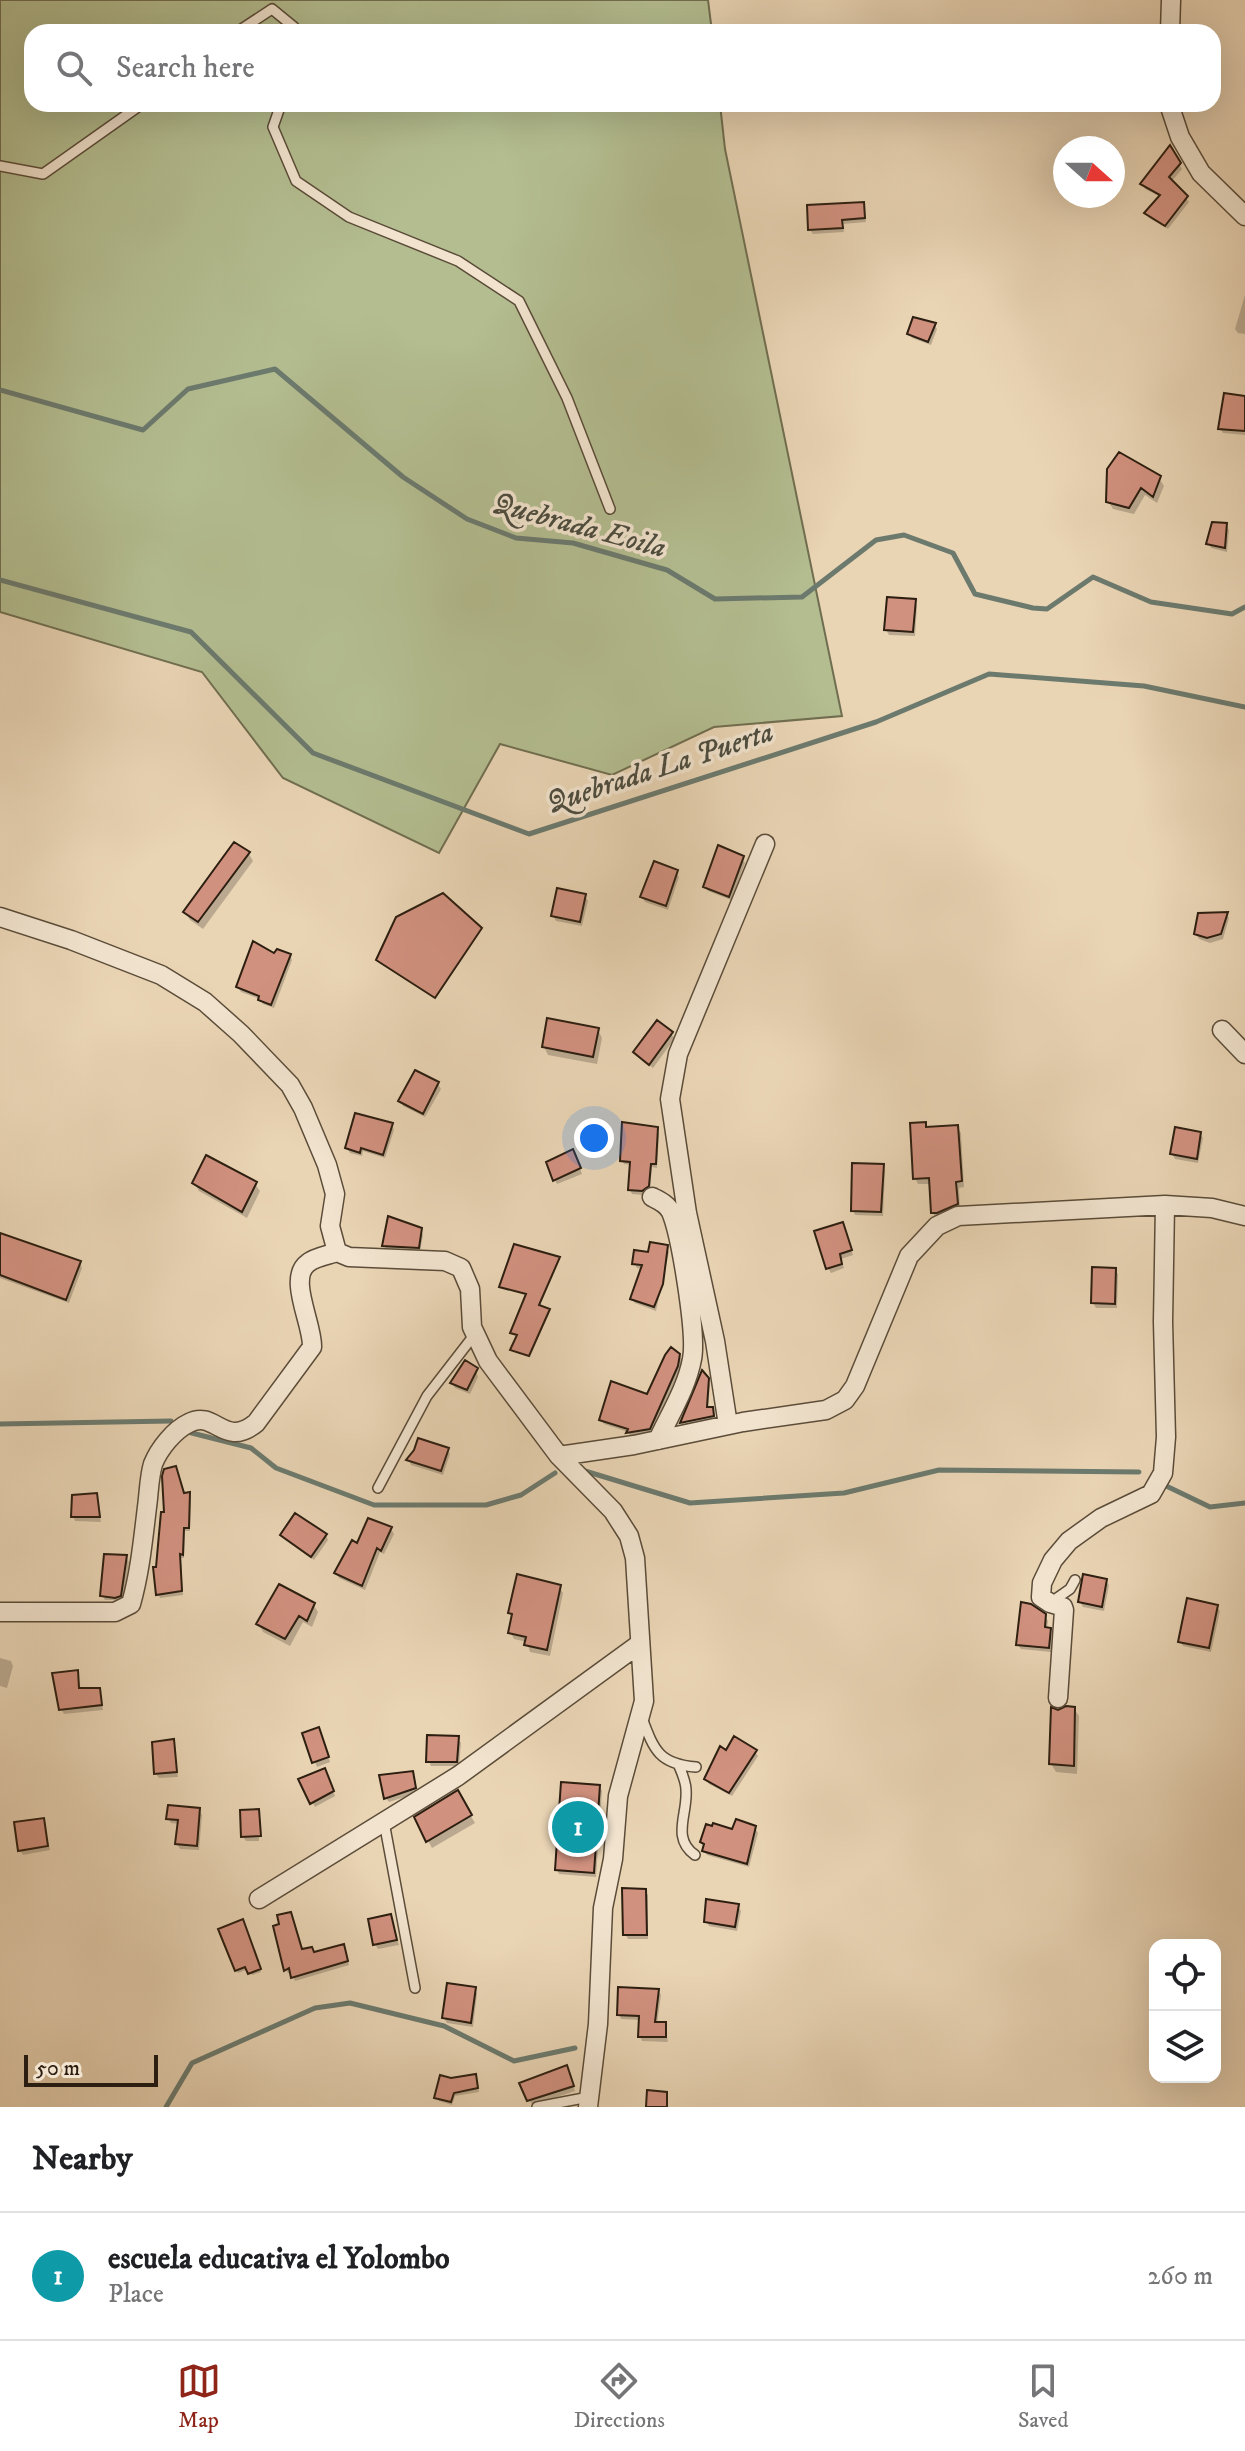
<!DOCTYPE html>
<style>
:root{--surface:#fff;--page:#f6f6f6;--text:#202124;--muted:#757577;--line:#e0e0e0;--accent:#8f2418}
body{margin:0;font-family:"IM FELL DW Pica",serif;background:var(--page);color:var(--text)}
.controls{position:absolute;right:24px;bottom:24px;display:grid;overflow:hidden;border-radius:16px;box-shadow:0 8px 32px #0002}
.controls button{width:72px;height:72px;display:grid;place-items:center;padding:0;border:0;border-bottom:2px solid var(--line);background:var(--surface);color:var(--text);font:40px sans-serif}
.compass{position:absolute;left:1053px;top:136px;width:72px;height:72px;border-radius:50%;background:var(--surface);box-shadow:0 8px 32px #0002;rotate:111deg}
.scale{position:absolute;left:24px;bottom:20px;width:134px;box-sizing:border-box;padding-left:8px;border:4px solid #2c1e10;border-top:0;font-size:22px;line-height:28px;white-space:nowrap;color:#2c1e10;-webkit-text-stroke:6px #f1e3ce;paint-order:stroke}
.you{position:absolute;left:594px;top:1138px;width:28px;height:28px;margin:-20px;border:6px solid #fff;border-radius:50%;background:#1a73e8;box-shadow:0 0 0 12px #1a73e833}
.badge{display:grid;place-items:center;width:52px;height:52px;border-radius:50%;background:var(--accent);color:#fff;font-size:26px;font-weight:700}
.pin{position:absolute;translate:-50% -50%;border:4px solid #fff;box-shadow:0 2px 8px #0006}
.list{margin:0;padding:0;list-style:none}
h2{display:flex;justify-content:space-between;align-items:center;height:104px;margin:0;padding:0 32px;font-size:34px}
h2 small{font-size:26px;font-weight:400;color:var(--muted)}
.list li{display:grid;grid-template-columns:52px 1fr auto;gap:24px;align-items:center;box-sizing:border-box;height:128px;padding:0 32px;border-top:2px solid var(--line)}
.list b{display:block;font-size:30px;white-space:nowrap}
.list p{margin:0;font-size:26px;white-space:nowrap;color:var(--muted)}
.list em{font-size:26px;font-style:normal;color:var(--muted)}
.icon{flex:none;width:44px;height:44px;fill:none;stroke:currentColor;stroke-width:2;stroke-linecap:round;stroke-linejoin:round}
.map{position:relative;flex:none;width:1245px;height:2107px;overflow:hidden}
.search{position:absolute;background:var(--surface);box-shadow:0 8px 32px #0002;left:24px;right:24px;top:24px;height:88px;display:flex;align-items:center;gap:20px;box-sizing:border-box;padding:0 28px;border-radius:24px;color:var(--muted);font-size:30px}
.sheet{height:232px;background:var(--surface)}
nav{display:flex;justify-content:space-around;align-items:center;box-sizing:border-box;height:112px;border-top:2px solid var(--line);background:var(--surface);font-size:22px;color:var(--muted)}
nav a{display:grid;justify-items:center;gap:4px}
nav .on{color:var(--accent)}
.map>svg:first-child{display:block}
.green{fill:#b3bd90;stroke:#706e50;stroke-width:2}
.shadow{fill:#0003}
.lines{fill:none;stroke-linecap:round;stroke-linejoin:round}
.stream{stroke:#6c7a6e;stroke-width:5}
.building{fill:#d1917f;stroke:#2c1e10;stroke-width:2}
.service-casing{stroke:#5b4c39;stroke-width:12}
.minor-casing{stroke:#5b4c39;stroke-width:21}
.service{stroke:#f1e3ce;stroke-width:9}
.minor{stroke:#f1e3ce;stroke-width:18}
.labels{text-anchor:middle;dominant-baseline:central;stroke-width:7;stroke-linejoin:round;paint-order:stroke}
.water-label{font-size:30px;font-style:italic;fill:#4c4c3f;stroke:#f1e3ce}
</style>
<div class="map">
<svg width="1245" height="2107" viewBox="0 0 1245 2107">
<rect width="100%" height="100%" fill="#e9d4b4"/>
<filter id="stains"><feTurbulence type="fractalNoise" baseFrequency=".0025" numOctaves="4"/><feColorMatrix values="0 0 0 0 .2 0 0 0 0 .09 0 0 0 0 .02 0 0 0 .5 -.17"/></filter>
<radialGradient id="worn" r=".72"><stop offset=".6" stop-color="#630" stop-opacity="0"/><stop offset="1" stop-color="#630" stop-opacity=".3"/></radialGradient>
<path class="green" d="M0,0H708L712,32H32V104H720L725,149L842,716L714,727L612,775L500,744L439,853L283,778L202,672L0,612Z"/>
<path class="shadow" d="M1170,148L1182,169L1171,182L1189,202L1168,229L1149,218L1147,213L1161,197L1145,189L1143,184Z
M863,204L866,222L843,224L844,232L813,234L810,230Z
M1245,295V334L1238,333L1235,329Z
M934,324L937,329L931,345L912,338L909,333Z
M1245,398V435L1223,433L1220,428Z
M1159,478L1164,486L1157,503L1145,495L1134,514L1113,509L1108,501Z
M1226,525L1229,530L1227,552L1211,548L1209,544Z
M914,601L917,606L915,636L889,635L886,630Z
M249,854L253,861L203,929L190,920L185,912Z
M742,858L745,863L731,900L708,891L705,887Z
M676,872L679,877L668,910L645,902L642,897Z
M585,896L588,901L582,926L556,921L553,916Z
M1226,914L1229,918L1223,939L1210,943L1199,939L1196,934Z
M480,929L436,998L379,962Z
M275,955H290L292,960L274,1008L263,1004L260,999L241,992L238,987Z
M657,1023L675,1038L653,1068L635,1053Z
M598,1030L602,1038L597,1064L548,1055L544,1047Z
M438,1084L441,1089L425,1117L403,1106L401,1101Z
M925,1124L928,1129L957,1127L961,1133L964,1187L959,1188L960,1210L936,1219L933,1213L931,1184H918L915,1178Z
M392,1125L394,1130L385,1158L363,1151L362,1156L350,1153L347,1148Z
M657,1129L659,1134L657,1168L652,1167L650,1190L644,1195L632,1194L630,1190L632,1165L624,1164L622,1160Z
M1200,1134L1203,1138L1198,1163L1175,1159L1172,1154Z
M575,1156L582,1174L557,1184L555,1180Z
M883,1166L885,1171L883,1216L855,1215L853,1210Z
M194,1183L255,1184L260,1191L247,1218L199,1191Z
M844,1229L853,1255L841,1259L844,1268L831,1273L828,1268Z
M420,1230L423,1235L420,1252L387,1251L384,1246Z
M0,1245L80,1263L82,1268L69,1303L0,1278Z
M666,1247L669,1252L656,1311L635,1303L632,1299L643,1269L637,1268L634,1263Z
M559,1259L539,1307L549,1313L530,1357L514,1352L519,1337L512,1333L527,1295L501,1287Z
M1115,1270L1118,1274L1117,1308H1096L1093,1303Z
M679,1355L682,1360L680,1372L652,1434L631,1437L628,1432L604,1424L601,1420L648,1396Z
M475,1367L478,1377L470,1394L455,1388L452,1383Z
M702,1374L710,1384L708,1409H712L715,1420L684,1427L682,1423Z
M447,1450L450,1454L443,1475L411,1465L409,1460Z
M189,1494L191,1498L190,1531H185L184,1558H181L183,1595L160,1598L158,1594V1569L166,1514L184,1495Z
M96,1495L101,1522L75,1521L73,1516Z
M391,1529L394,1534L384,1554L380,1552L365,1590L339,1578L336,1573L358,1545Z
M283,1535H326L328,1540L314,1560Z
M126,1557L129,1562L123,1600H105L102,1595Z
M1106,1581L1109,1585L1104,1611L1083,1607L1080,1602Z
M559,1587L563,1593L550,1656L530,1652L527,1642L514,1639L510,1632L513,1618L510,1613Z
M313,1604L318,1612L312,1627L303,1622L290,1646L263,1632L259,1624Z
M1217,1607L1220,1611L1211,1652L1183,1646L1180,1641Z
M1045,1616L1048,1621L1047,1629L1052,1634L1051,1652L1021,1649L1018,1645Z
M0,1658L11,1661L13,1666L7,1688L0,1686Z
M77,1672L81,1690H99L103,1710L64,1714L61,1709Z
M1074,1709L1079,1716L1077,1774L1056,1772L1051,1764L1058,1712Z
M304,1734H321L330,1762L317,1767Z
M458,1738L461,1743L459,1766H431L429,1761Z
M173,1741L178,1777L159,1778L156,1774Z
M727,1752H755L758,1756L732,1796L709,1784L706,1779Z
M412,1773L417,1793L389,1802L386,1798Z
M327,1775L335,1796L315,1807L301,1780Z
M599,1786L602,1791L596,1877L559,1874L557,1870Z
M457,1793L475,1823L432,1848L417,1820Z
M199,1810L202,1815L199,1850L180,1849L177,1844L179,1824L171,1823L168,1818Z
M258,1811L259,1841H246L243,1837Z
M43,1820L50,1850L23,1855L20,1850Z
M755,1828L758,1833L749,1867L707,1855L704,1851L702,1842L733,1831Z
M645,1891L648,1895V1939H628L625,1934Z
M738,1906L741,1911L737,1931L709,1926L706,1921Z
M390,1916L399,1945L378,1949L375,1944Z
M243,1924L261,1972L252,1975L248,1969L238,1973L236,1970Z
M275,1927L302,1951L314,1954L345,1950L349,1965L295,1981L291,1972L288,1973L286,1970Z
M475,1989L477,1994L473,2027L447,2023L444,2018Z
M658,1990L661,1995L657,2024H665L668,2042L642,2041L640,2036V2020L621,2019L619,2014Z
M568,2072L575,2091L532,2105L521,2084Z
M477,2080L479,2092L455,2096L452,2105L439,2101L437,2098Z"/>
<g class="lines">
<path class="stream" d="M0,390L143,430L188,389L275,369L403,477L467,519L516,538L573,543L667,570L715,599L802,597L876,540L904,535L953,553L975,594L1033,608L1047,609L1093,577L1151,602L1232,614L1245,607
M0,580L191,632L313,753L529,834L876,722L989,674L1144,686L1245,707
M0,1424L171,1421
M184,1431L251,1448L276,1468L374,1505H486L521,1495L555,1473
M585,1471L690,1503L844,1493L939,1470L1139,1472
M1160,1483L1210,1507L1245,1503
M166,2107L192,2063L315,2008L350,2003L444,2026L514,2061L575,2048"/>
</g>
<path class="building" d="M1170,145L1181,163L1169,177L1188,196L1165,226L1144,213L1160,195L1140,184Z
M864,202L865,218L842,220L843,228L808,230L807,205Z
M913,317L936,323L928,342L907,334Z
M1224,393L1245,396V431L1218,429Z
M1119,452L1161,476L1153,497L1141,488L1129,508L1106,502L1107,469Z
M1212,522L1227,523L1225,548L1206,544Z
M887,597L916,599L913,632L884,630Z
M234,842L250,852L198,922L183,912Z
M718,845L744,856L729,897L703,887Z
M654,861L678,870L666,906L640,897Z
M557,888L586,894L580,922L551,916Z
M443,893L482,928L435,998L376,960L396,917Z
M1228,912L1221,934L1207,938L1194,934L1198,913Z
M253,941L274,953L277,949L291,954L271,1005L258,1000L259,996L236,987Z
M547,1018L599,1028L593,1057L542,1047Z
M657,1020L673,1032L649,1065L633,1052Z
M415,1070L439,1082L423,1114L398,1101Z
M355,1113L393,1123L383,1155L361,1148L360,1153L345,1148Z
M622,1122L658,1127L656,1164H651L649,1186L642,1191L628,1190L630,1162L620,1161Z
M926,1122V1127L958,1125L962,1181L956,1182L958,1204L937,1213H931L929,1178L913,1179L910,1123Z
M1175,1127L1201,1132L1197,1159L1170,1154Z
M573,1149L581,1168L553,1181L546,1162Z
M206,1155L257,1182L242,1212L192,1183Z
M852,1163L884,1164L881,1212L851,1211Z
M388,1216L422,1228L419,1248L382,1246Z
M843,1222L852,1250L840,1254L842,1264L826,1269L814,1231Z
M0,1233L81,1261L66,1300L0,1275Z
M650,1242L668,1245L663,1284L654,1307L630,1299L642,1265L632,1264L634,1250L648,1252Z
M514,1244L560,1257L539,1305L550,1309L529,1356L510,1350L517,1335L510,1333L526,1294L499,1287Z
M1092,1267L1116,1268L1115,1304L1091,1303Z
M671,1347L680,1354L678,1366L650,1429L626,1433L628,1429L599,1420L611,1381L647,1394L665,1355Z
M465,1360L478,1368L467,1390L450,1383Z
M702,1370L709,1378L707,1407H713L714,1416L680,1423Z
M418,1438L449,1448L441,1471L406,1460L414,1450Z
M176,1466L184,1493L190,1492L189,1528H184L183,1555L180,1554L182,1591L156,1595L153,1567H156L161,1512H164L162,1476L164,1469Z
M97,1493L100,1517H71L72,1495Z
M295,1513L327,1534L311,1557L280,1535Z
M368,1518L392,1527L381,1551L377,1548L362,1586L334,1573L352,1540L357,1543Z
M104,1554L127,1555L121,1596L115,1598L100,1596Z
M517,1574L561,1585L547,1650L524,1645L526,1637L508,1633L512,1614L508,1613Z
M1083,1574L1107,1579L1102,1607L1078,1602Z
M279,1584L315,1603L307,1621L299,1616L285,1639L256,1624Z
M1187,1598L1218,1605L1209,1648L1178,1642Z
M1021,1602L1031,1604L1046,1614L1045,1627L1051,1628L1049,1648L1016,1645Z
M78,1670L79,1688H100L102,1705L59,1710L52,1673Z
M1066,1706L1075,1707L1074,1766L1049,1764L1051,1707L1058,1710Z
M319,1727L329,1757L312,1763L302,1733Z
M427,1735L459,1736L457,1762H426Z
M734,1736L757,1750L729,1793L704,1779L720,1746L726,1750Z
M174,1739L177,1772L154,1774L152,1742Z
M325,1768L334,1791L310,1804L298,1779Z
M413,1771L416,1788L384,1799L379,1775Z
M561,1782L600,1785L594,1873L555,1870Z
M458,1790L472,1815L426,1842L414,1817Z
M168,1805L200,1808L197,1846L175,1844L178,1820L166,1819Z
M259,1809L261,1836L241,1837L240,1810Z
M44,1818L48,1846L18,1851L14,1822Z
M736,1819L756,1826L747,1864L702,1851L704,1844L700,1842L706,1824L712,1826L713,1823L732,1829Z
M622,1888L646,1889L647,1935H623Z
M706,1899L739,1904L735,1927L704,1922Z
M291,1912L302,1949L312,1947L314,1952L344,1944L348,1961L291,1978L289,1968L284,1971L273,1926L279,1924L277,1915Z
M391,1914L397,1940L373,1945L368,1919Z
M243,1919L261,1969L248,1974L245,1967L235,1971L218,1929Z
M447,1983L476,1987L471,2023L442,2018Z
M618,1987L659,1989L655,2022H666V2037H638L639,2016L617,2015Z
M567,2065L574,2086L527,2101L519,2083Z
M476,2074L478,2088L454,2093L451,2102L434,2098L440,2075L451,2078Z
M647,2090L667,2092V2107H646Z"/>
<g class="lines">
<g class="service-casing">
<path id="service" d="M237,32L272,9L294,27V32
M281,104L273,127L296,181L349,217L458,261L519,301L567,398L610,509
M0,166L43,174L142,104
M378,1488L427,1396L475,1334
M1050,1603L1070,1589L1075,1580
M642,1718C654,1750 659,1764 696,1767
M679,1766C682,1773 686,1782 686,1790C688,1814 671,1838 695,1855
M384,1822L415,1988
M537,2107L589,2097"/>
</g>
<g class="minor-casing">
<path id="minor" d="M1170,32L1171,0
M1169,104L1180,137L1201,173L1245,216
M0,917L71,940L161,975L205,1002L241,1034L290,1085L303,1108L327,1165L335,1194L330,1226L337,1252L349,1257L445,1261L461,1268L470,1289L472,1327L488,1361L559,1456L613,1511L629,1536L635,1558L644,1701L618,1796L613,1859L603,1908L598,2024L588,2107
M1222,1030L1245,1054
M652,1197C660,1201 667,1204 671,1212C681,1236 697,1335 692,1359C687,1387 670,1414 658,1440
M728,1425L715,1341L687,1213L670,1099L678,1054L765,844
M559,1456L634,1445L743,1422L826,1410L845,1400L855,1386L909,1256L937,1226L958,1216L1165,1205L1212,1208L1245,1216
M0,1612H115L131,1604C140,1572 143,1540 147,1507C149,1493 149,1477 153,1464C159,1449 174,1430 189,1423C215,1409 224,1449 256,1423L312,1347C313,1324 287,1278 308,1263C315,1257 329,1255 337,1252
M1058,1698L1064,1610L1063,1607L1050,1603L1041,1597L1042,1583L1053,1560L1069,1541L1101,1518L1151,1494L1163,1473L1166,1437L1163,1322L1165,1205
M259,1899L458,1776L638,1645"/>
</g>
<use href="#service" class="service"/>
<use href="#minor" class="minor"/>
</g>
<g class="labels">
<g class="water-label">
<text transform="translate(579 526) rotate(15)">Quebrada Eoila</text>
<text transform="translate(660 768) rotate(-18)">Quebrada La Puerta</text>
</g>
</g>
<rect width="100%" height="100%" filter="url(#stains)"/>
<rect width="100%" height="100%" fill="url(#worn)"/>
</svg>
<div class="controls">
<button><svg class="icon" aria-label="locate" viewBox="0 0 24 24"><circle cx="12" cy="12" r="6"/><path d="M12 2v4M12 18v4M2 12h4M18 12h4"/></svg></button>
<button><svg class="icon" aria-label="layers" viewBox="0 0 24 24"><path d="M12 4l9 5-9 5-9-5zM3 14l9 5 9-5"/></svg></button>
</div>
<svg class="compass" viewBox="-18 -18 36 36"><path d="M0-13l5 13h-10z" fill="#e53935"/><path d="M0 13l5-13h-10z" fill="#757577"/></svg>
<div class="scale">50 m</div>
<div class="you"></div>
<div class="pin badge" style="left:578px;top:1827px;background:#0f9aa8">1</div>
<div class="search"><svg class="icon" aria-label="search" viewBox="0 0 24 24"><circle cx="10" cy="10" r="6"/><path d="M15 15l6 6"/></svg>Search here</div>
</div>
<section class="sheet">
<h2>Nearby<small></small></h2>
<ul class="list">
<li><span class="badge" style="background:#0f9aa8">1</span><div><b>escuela educativa el Yolombo</b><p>Place</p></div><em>260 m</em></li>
</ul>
</section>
<nav>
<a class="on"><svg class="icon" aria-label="map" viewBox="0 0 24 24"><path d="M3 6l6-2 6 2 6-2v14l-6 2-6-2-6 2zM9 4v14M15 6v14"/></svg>Map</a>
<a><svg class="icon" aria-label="directions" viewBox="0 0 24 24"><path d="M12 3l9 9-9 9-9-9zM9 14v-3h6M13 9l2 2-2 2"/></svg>Directions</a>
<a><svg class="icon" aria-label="saved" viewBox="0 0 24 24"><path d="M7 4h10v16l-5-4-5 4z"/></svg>Saved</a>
</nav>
